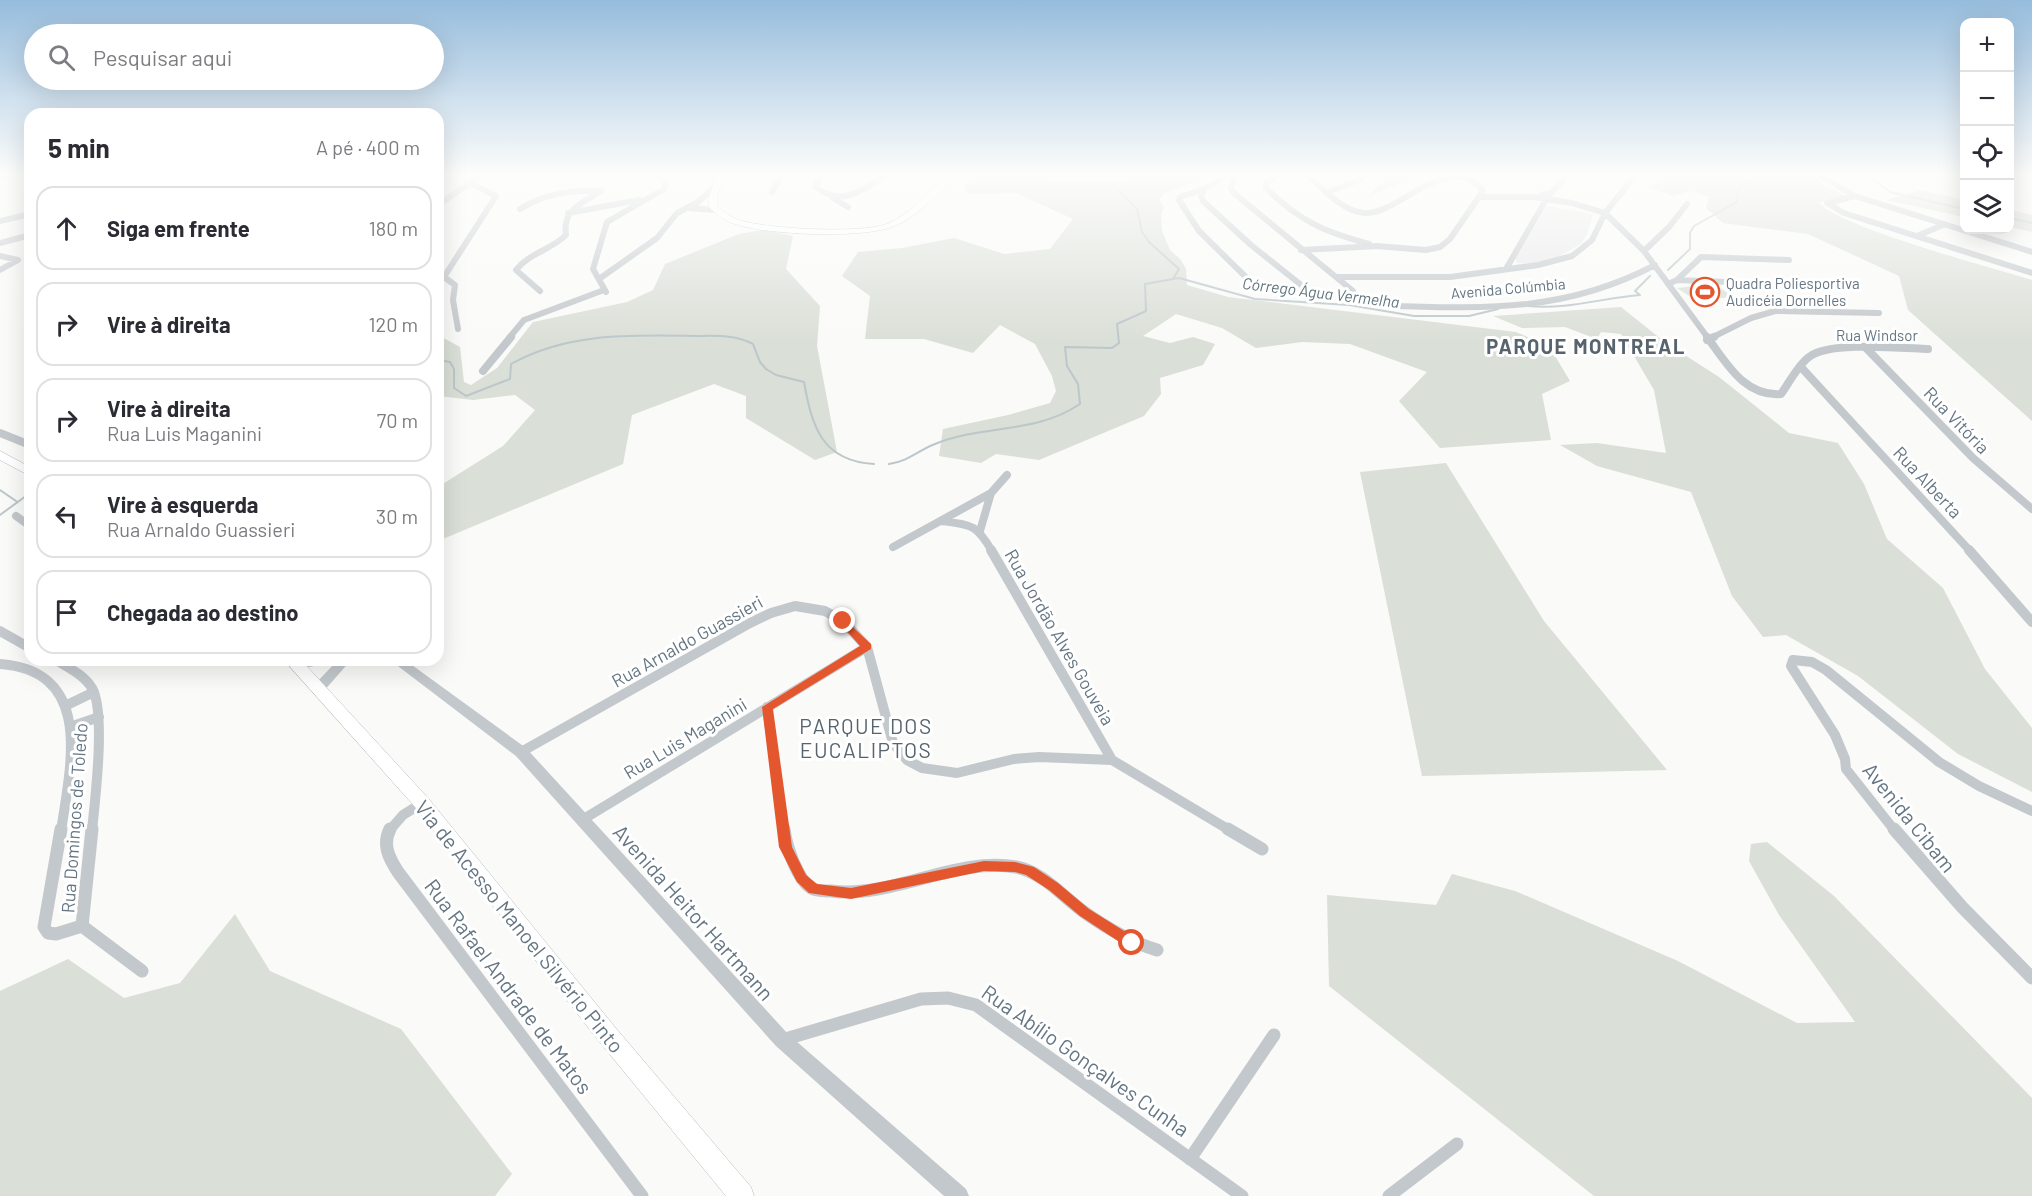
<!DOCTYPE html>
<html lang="pt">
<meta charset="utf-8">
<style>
:root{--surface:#fff;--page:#f2f2f3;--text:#2b2b33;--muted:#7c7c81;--line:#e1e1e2}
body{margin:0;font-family:Barlow,sans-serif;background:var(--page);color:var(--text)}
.controls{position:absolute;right:18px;top:18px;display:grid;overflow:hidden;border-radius:12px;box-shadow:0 6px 24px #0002}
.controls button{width:54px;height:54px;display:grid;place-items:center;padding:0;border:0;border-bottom:2px solid var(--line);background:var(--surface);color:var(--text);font:30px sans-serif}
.stop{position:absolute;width:18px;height:18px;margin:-14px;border:4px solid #e4572e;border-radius:50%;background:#fff}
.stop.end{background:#e4572e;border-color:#fff;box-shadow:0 2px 6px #0008}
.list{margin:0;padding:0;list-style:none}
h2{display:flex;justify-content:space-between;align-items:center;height:78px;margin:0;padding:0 24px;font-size:26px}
h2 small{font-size:20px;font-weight:400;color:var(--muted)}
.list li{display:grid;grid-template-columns:39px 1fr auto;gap:18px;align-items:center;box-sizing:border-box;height:84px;margin:0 12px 12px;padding:0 12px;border:2px solid var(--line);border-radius:18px}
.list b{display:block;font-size:22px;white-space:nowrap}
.list p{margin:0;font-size:20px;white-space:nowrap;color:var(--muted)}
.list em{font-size:20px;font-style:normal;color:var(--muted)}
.icon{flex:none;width:33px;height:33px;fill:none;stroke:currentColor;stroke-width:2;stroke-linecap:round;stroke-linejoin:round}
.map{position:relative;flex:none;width:2032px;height:1196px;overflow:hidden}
.search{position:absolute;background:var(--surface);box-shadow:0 6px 24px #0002;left:24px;top:24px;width:420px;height:66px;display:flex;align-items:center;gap:15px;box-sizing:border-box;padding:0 21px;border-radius:33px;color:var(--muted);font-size:22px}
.panel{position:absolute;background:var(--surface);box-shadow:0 6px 24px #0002;left:24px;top:108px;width:420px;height:558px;border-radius:18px}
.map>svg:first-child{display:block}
.built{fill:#e8e9e9}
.green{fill:#dadfd7}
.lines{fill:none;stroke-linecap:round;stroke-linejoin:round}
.stream{stroke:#bbc7cb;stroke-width:2}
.secondary-casing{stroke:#b3babf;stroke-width:1}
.primary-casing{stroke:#b5babe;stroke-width:1}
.minor-far3{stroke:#c3c8cc;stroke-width:6}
.minor-far2{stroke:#c3c8cc;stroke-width:8}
.minor-far1{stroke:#c3c8cc;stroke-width:10}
.minor{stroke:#c3c8cc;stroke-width:13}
.tertiary{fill:#c3c8cc;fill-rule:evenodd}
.secondary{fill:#fff;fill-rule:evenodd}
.primary{fill:#fff;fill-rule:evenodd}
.route{fill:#e4572e}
.labels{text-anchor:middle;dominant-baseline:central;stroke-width:6;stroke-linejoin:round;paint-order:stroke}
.far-poi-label{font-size:15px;fill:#657683;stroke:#fff;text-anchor:start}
.far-street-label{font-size:15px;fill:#657683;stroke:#fff}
.far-water-label{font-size:16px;font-style:italic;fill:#60757c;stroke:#fff}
.street-label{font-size:18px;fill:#657683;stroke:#fff}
.far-district-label{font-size:20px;font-weight:bold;letter-spacing:1.5px;fill:#57646e;stroke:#fff}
.quarter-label{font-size:21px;letter-spacing:1.5px;fill:#57646e;stroke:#fff}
.near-street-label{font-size:21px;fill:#657683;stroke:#fff}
</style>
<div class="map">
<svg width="2032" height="1196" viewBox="0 0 2032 1196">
<rect width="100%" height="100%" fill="#fafaf8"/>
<path class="built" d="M1547,206L1593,214L1587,234L1581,244L1556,258L1534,264L1517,263L1515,259Z"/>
<path class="green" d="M978,175H1059L1045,181L1127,183L1136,175H1213L1163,194L1159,199L1164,208L1161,215L1162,231L1170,250L1181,260L1186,269L1187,285L1228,297L1516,332L1549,346L1570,381L1542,394L1551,440L1440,448L1399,401L1427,372L1350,344L1302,342L1256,348L1222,328L1176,314L1143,336L1170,343L1193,337L1215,344L1203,365L1160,378L1161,394L1144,416L1039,460L996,454L981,463L939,456L943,429L1008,415L1050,403L1056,391L1052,376L1035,344L1000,325L973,353L924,339H865L870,296L842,276L858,252L902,248L954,238L1004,254L1050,249L1073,219L1016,193L967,194L964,187Z
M1384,175H1419L1368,197L1385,180Z
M1677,175H1811L1829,188L1846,196L1819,202C1837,227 1994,268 2032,280V421L1908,310L1899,276L1808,234L1723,223L1706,208L1709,197L1691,191L1672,196L1647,187Z
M1921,190L1964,200V217L1886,200Z
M2010,210L2032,215V232L2010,227Z
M763,230L793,236L786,269L820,306L817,346L837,452L815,460L746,418V396L714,384L632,415L623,464L438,541V487L503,446L535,410L515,395L473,400L438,396V335L460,347L464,382L471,385L497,368L533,322L627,302L653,290L665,264L739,234Z
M1714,284L1734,297L1695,300L1677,288Z
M1621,307L1666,343L1719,377L1789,433L1838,443L1864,484L1887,539L1943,588L1985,669L2032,728V792L1958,754L1858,676L1786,635L1763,637L1732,596L1691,492L1597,466L1560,445L1597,443L1666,453L1654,390L1621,334L1601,332L1597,339L1565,327L1522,328L1493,316Z
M1446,463L1544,621L1667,770L1422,776L1360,472Z
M1767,842L1834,896L2032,1098V1196H1594L1329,986L1327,895L1436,905L1452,874L1515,891L1678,961L1797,1023L1855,1022L1779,915L1749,861L1751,844Z
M235,914L270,971L401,1029L512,1174L495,1196H0V991L68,959L124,998L180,983Z"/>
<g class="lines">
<path class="stream" d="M1868,175L1890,192L1964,209
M1872,175H1891
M1111,182L1137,209L1142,232L1149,242L1179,269L1173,279
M2010,218L2032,223
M1668,270L1690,249V233L1694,226L1737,202L1739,186L1772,175
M1528,306C1567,310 1602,298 1640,295L1635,291L1650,276
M438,323L441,324L438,326
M438,360L450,362L454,369V388L466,396L510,379L511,364C568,332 631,335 695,336C714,336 735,334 753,344L760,362L766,369L776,375L804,382C812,427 822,461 874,464
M889,464C909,461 917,451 935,444C983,424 1034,435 1080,404L1078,384L1067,366L1065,347L1112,348L1119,343L1117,324L1146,311L1145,284L1179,278L1255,299L1349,305L1414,316H1469L1498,309
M0,490L16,501
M0,515L30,493"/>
<g class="secondary-casing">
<path id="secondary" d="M716,175H724L717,198V206C723,211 729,216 736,219C762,229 861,234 887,224C911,214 929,191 948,175H956C939,193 915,219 892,227C860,239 763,235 732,223C723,220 715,213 709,207V198Z"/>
</g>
<g class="primary-casing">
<path id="primary" d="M0,451L30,467V476L0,460Z
M284,660H301L428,798L614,1026L751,1187L754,1196H726L598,1040L416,808Z"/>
</g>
<path class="minor-far3" d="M820,175L816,187C842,208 863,189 887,175
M1229,175L1204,189L1180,197L1179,200L1199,231L1256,287
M1235,175L1231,188L1235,194L1353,291
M1277,175L1266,183V188C1299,221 1325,232 1369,244
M1819,175L1855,196L2032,252
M0,176L12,175
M1204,189L1201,196L1203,201L1251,245L1310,292
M772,192L782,175
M1328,192L1361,179L1364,175
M1542,195L1551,193L1568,175
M1855,196L1827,203L1844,213L2032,273
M1481,197H1534L1572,203L1605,213L1644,251L1708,338
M833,198L848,207
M438,205L470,183L475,175
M690,208L715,210
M520,209C545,193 572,190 601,191
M568,213L639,200
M0,221L30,214
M1917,236L1943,225
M0,243L30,235
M1301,250L1377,246L1426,250L1440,247L1450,239L1483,191C1449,148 1401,214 1365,213C1343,212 1323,189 1308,175
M1644,251L1669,227L1687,204
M0,256L18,260L0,270
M1506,269L1547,198
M444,277L496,196L470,183
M444,277L455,285L453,300L458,329
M1337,277H1450L1538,265L1572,256L1592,240L1605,213L1636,175
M599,279L657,238L677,213L698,202L719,183
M1677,280L1701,257L1789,260
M1668,284L1677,280L1827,286
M540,291L516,270C529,253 551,250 566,235C562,209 581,204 601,191
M606,292L593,269L607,222L664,189L666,185L660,175
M1394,306C1490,309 1568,311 1655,265
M509,338L524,320L604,290
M1711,338L1751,318L1775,311L1879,313"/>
<path class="minor-far2" d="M1707,337C1726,362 1744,397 1781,394C1789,383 1798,365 1809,357C1829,341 1901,348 1928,349
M1707,340L1714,337
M1865,347L1973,458L2032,509
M1800,366L1970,551
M483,371L511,337
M0,433L30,445
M16,516L30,526
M941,521C972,525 976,524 992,551
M980,531L991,493L1007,475
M893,547L991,493"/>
<path class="minor-far1" d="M991,550L1112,760
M1969,550L2032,622
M0,631L30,648
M56,660C69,668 84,675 92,688C106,712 95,800 92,831
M0,664C94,671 71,764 61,831
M67,705L94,692
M767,707L784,831
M70,727L99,717
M521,752L750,623L771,613L795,606L825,611L843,621L867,647L893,743L907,760L922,768L957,773L1014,759L1039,757L1112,760L1231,831
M582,820L867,647
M389,831L403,815L422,803
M1895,831L1846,769L1845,759L1835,735L1791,666L1793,660L1812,662L1826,670L1939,762L1979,786L2032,811"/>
<path class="minor" d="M61,829L44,927L48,933L56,934L82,926
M92,829L82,926L142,971
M390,829C382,845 389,858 398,872L642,1196
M784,829C786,845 797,881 813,889C818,891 826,891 831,891C891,899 958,856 1016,867C1043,872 1063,897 1084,912C1108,929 1130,942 1157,950
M1228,829L1262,849
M1894,829L1962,907L2032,978
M782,1040L921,999L948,998L976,1005L1242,1196
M1190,1159L1274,1035
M1389,1196L1457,1144"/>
<path class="tertiary" d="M300,660H333L327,664L296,669L291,668L290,665L291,662Z
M338,660H351L323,692H313L311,689L313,686Z
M390,660H405L526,748L788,1034L966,1189L969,1196H944L776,1046L516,756Z"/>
<use href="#secondary" class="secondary"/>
<use href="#primary" class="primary"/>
</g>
<linearGradient id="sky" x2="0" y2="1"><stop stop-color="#96bcdc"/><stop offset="0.51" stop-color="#fdfdfc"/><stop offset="1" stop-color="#fdfdfc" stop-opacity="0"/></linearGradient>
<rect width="2032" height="342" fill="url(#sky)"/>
<path class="route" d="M843,618L871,644V649L773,709L792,847L806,875L817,884L851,888L984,861L1015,862L1034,867L1058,883L1089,909L1137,939L1139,943L1137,947H1127L1080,916L1049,890L1026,875L1015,872L984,871L851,899L809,893L797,882L779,847L762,707L860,646L838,621Z"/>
<defs>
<g id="stadium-ring" transform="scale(1.5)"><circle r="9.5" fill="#fff" stroke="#e4572e" stroke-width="1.5"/><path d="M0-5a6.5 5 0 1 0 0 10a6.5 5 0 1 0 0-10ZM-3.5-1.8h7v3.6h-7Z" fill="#e4572e"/></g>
</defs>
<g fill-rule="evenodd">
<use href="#stadium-ring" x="1705" y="292"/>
</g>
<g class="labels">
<g class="far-poi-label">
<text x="1726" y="283">Quadra Poliesportiva<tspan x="1726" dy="17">Audicéia Dornelles</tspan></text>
</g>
<g class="far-street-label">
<text transform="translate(1508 288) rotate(-5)">Avenida Colúmbia</text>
<text x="1877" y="335">Rua Windsor</text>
</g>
<g class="far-water-label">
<text transform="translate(1321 292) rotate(7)">Córrego Água Vermelha</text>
</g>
<g class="street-label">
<text transform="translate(1957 420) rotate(46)">Rua Vitória</text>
<text transform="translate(1928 482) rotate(47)">Rua Alberta</text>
<text transform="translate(1060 637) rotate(60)">Rua Jordão Alves Gouveia</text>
<text transform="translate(687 641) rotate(-29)">Rua Arnaldo Guassieri</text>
<text transform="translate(685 738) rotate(-31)">Rua Luis Maganini</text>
<text transform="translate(74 818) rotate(-86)">Rua Domingos de Toledo</text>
</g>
<g class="far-district-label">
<text x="1586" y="346">PARQUE MONTREAL</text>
</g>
<g class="quarter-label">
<text x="866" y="725">PARQUE DOS<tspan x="866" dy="24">EUCALIPTOS</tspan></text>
</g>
<g class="near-street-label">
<text transform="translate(1910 817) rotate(51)">Avenida Cibam</text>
<text transform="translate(694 912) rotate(48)">Avenida Heitor Hartmann</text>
<text transform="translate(520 926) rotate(51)">Via de Acesso Manoel Silvério Pinto</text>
<text transform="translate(509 986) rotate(53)">Rua Rafael Andrade de Matos</text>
<text transform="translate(1086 1060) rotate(35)">Rua Abílio Gonçalves Cunha</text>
</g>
</g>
</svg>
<div class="controls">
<button>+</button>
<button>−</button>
<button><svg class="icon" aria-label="locate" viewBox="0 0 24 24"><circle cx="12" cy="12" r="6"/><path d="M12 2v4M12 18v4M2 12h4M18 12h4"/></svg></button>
<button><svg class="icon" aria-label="layers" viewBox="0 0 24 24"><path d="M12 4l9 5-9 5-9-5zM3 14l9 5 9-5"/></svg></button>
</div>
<div class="stop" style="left:1132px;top:943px"></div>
<div class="stop end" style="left:843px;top:621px"></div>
<div class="search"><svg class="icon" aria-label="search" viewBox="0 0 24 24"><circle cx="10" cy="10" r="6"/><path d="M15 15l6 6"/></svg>Pesquisar aqui</div>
<section class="panel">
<h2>5 min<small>A pé · 400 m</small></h2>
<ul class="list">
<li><svg class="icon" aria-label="ahead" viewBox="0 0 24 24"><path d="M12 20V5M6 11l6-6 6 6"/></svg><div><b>Siga em frente</b></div><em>180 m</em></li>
<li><svg class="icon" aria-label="right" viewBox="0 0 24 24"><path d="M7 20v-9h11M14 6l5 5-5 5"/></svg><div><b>Vire à direita</b></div><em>120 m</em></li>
<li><svg class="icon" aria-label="right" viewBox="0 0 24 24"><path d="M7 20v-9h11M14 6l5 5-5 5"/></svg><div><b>Vire à direita</b><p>Rua Luis Maganini</p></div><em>70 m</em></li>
<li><svg class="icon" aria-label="left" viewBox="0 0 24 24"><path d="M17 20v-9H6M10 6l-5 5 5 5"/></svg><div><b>Vire à esquerda</b><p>Rua Arnaldo Guassieri</p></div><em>30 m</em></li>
<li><svg class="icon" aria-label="arrive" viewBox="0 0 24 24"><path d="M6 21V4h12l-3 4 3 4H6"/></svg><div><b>Chegada ao destino</b></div></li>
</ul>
</section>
</div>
